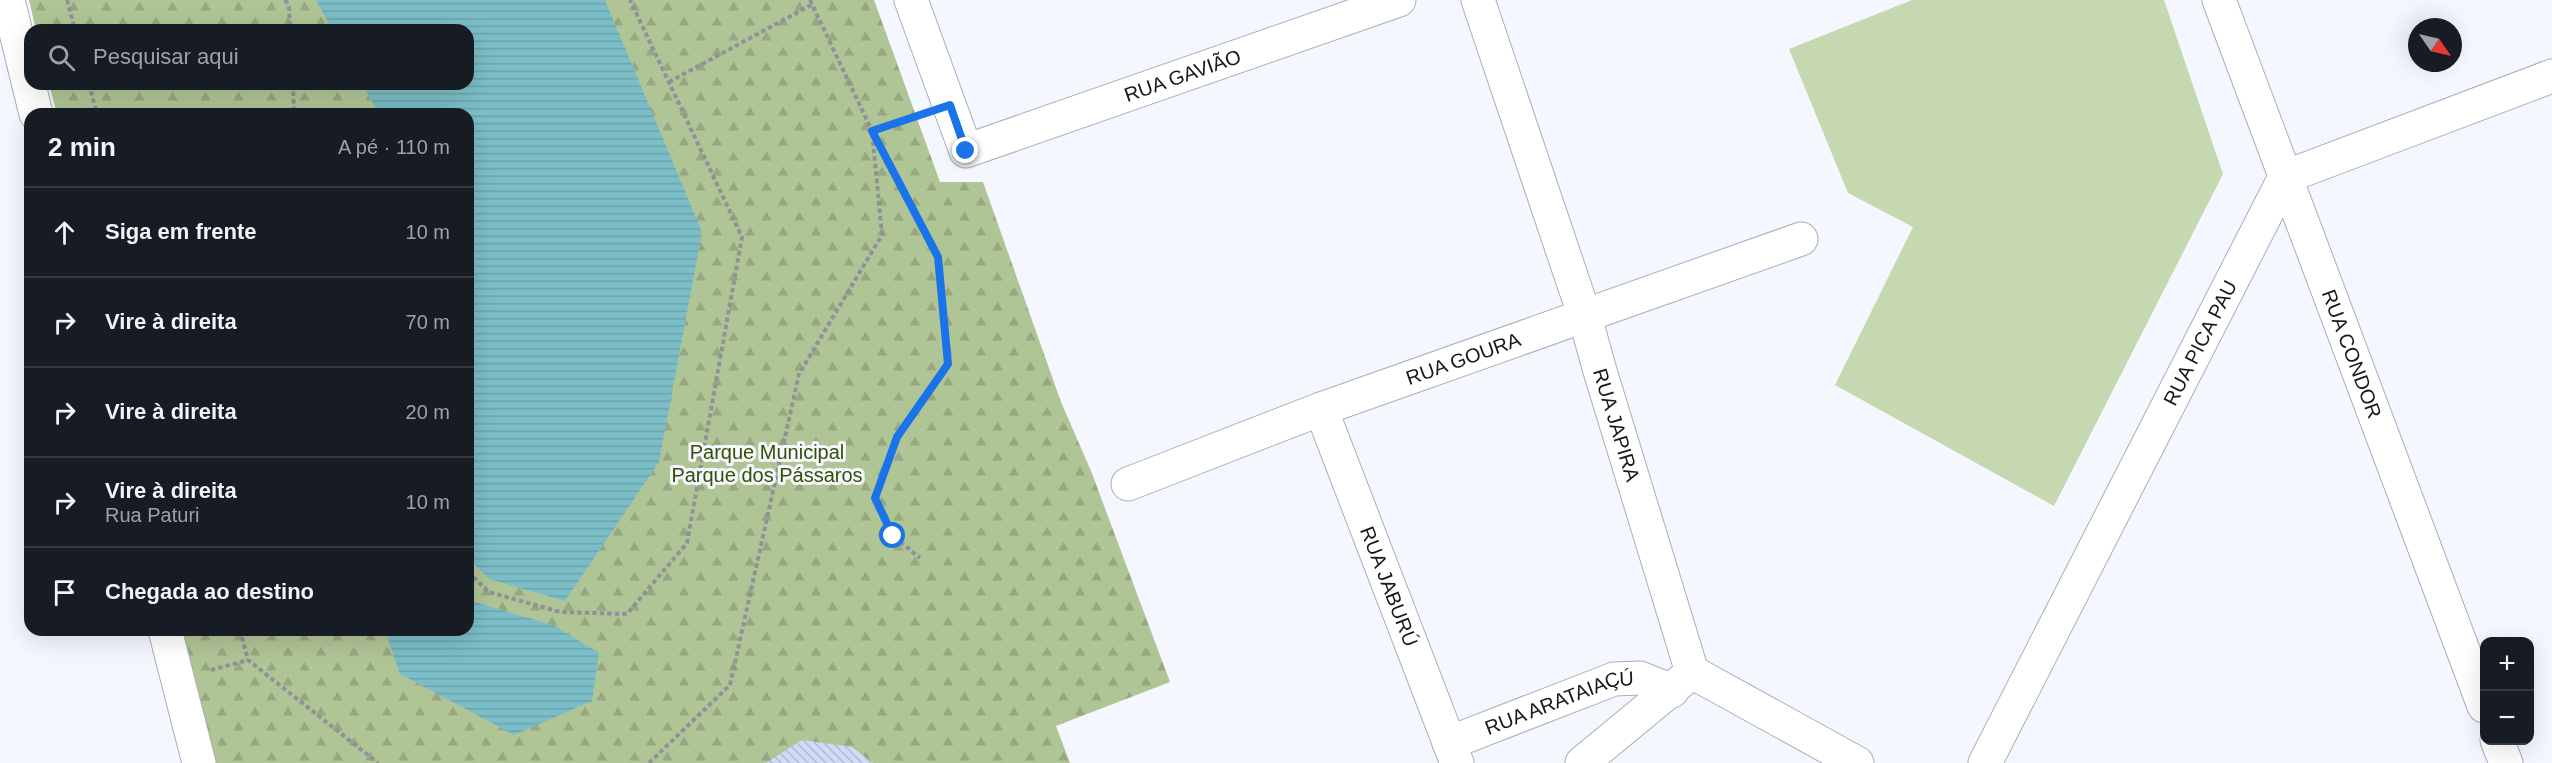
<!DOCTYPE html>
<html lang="pt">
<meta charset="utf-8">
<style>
:root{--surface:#171b24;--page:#242831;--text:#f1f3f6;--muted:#9ea1a6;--line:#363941}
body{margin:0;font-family:Arial,sans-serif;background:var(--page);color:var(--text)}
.controls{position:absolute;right:18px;bottom:18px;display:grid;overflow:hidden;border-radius:12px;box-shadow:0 6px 24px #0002}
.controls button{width:54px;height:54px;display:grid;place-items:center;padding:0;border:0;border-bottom:2px solid var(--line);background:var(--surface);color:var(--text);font:30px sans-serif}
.compass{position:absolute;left:2408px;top:18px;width:54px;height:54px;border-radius:50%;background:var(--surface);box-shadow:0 6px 24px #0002;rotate:124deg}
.stop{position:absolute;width:18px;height:18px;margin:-14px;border:4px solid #1a73e8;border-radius:50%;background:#fff}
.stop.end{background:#1a73e8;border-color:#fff;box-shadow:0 2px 6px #0008}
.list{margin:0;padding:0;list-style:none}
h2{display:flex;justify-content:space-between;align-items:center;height:78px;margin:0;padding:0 24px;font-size:26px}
h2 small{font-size:20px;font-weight:400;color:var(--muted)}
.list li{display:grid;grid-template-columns:39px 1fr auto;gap:18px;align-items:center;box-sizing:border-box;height:90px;padding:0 24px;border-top:2px solid var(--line)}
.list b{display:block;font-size:22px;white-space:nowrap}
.list p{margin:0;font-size:20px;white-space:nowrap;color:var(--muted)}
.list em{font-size:20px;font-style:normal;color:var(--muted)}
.icon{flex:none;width:33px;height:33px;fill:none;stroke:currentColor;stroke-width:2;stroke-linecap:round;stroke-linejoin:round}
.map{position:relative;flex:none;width:2552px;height:763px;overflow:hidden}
.search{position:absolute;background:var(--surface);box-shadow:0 6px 24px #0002;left:24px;top:24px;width:450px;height:66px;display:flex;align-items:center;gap:15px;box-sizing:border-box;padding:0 21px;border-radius:18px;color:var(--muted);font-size:22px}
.panel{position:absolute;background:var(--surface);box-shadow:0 6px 24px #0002;left:24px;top:108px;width:450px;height:528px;border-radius:18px}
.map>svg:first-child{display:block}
.green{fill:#c6d8b0}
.forest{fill:url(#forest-firs)}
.water{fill:url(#water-rules)}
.building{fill:url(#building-back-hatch)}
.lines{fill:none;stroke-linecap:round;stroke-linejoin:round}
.minor-casing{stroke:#a9aeb8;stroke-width:35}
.path{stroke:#909297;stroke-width:4;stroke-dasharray:4.5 3;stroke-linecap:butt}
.minor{stroke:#fff;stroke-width:33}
.route{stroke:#1a73e8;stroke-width:8}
.labels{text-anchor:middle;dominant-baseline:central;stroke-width:6;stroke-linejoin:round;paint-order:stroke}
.street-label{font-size:20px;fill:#16181b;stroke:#f4f7fe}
.park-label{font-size:20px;fill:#364e04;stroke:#f4f7fe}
</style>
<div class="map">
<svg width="2552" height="763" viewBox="0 0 2552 763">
<defs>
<pattern id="forest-firs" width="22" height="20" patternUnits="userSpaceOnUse" patternTransform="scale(1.5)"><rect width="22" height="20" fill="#b0c596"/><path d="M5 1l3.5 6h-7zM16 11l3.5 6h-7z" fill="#97a881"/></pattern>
<pattern id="water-rules" width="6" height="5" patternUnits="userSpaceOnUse" patternTransform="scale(1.5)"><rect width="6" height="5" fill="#7cbec7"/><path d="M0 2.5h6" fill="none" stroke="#6aa3aa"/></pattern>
<pattern id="building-back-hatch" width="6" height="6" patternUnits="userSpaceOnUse" patternTransform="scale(1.5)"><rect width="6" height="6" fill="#cfdcf8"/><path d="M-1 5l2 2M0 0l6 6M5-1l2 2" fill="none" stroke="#b1bcd4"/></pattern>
</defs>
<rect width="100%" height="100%" fill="#f4f7fe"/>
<path class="green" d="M1912,0H2164L2223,174L2054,506L1835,385L1913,227L1848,193L1789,49Z"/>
<path class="forest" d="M29,0H874L940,182H983L1061,402L1091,471L1170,682L1056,726L1070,763H215L182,630H468V114H57L49,84H468V30H36Z"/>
<path class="water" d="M316,0H605L702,232L659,462L565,601L489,579L468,558V114H375L377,111L362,84H468V30H332Z
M468,596L475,602L553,625L599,653L592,701L514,735L400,674L385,630H468Z"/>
<path class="building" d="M802,740L852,747L873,763H766Z"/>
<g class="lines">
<g class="minor-casing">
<g id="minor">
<path d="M8,0L36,114"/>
<path id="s1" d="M911,0L966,151L1399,0"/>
<path id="s2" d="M1478,0L1585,317L1600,371L1692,672L1857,763"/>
<path id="s3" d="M2219,0L2484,706"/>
<path id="s4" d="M1321,409L1457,763"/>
<path id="s5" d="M1128,484L1321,409L1801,239"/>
<path d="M165,630L199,763"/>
<path d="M2497,740L2506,763"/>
<path id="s6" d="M1449,743L1614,679L1640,678L1672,691"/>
<path d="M1582,763L1685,678"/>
<path id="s7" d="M1985,763L2285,177L2552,76"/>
</g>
</g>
<path class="path" d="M67,0L75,30
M285,0L289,6L290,30
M810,0L872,131L938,257L948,364L897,437L875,498L893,536L920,558
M669,82L813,4
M89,84L97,114
M293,84L294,114
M468,572L489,592L560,612L627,614L687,543L742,237L630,0
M240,630L248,660L378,763
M211,670L248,660
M649,763L730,685L799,374L882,235L872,131L917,116"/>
<use href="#minor" class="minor"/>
</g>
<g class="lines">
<path class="route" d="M893,536L875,498L897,437L948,364L938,257L872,131L950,105L966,151"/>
</g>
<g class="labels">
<g class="street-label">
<text stroke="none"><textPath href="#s1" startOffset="390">RUA GAVIÃO</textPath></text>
<text stroke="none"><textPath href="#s7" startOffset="472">RUA PICA PAU</textPath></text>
<text stroke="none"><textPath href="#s3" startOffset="378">RUA CONDOR</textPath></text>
<text stroke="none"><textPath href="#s5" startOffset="358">RUA GOURA</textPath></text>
<text stroke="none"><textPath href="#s2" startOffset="447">RUA JAPIRA</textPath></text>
<text stroke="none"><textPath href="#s4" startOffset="190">RUA JABURÚ</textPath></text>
<text stroke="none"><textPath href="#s6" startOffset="118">RUA ARATAIAÇÚ</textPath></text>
</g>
<g class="park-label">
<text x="767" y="452">Parque Municipal<tspan x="767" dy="23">Parque dos Pássaros</tspan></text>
</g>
</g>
</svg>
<div class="controls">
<button>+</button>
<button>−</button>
</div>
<svg class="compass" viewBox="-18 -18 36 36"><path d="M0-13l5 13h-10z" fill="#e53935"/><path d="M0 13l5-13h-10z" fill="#9ea1a6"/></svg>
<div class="stop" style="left:893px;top:536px"></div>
<div class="stop end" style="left:966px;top:151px"></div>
<div class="search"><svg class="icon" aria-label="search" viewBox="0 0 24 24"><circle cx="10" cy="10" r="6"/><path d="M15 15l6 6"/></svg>Pesquisar aqui</div>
<section class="panel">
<h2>2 min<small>A pé · 110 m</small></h2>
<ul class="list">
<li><svg class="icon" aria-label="ahead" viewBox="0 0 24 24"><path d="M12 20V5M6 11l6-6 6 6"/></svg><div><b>Siga em frente</b></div><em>10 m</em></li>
<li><svg class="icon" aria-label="right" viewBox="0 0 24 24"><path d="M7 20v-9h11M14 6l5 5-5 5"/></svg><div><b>Vire à direita</b></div><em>70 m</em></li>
<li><svg class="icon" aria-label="right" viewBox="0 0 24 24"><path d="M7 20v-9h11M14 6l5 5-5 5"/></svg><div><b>Vire à direita</b></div><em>20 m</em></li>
<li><svg class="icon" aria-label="right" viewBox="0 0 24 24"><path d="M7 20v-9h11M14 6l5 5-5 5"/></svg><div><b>Vire à direita</b><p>Rua Paturi</p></div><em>10 m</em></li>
<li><svg class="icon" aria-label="arrive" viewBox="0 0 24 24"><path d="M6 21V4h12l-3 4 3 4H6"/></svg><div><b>Chegada ao destino</b></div></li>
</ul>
</section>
</div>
